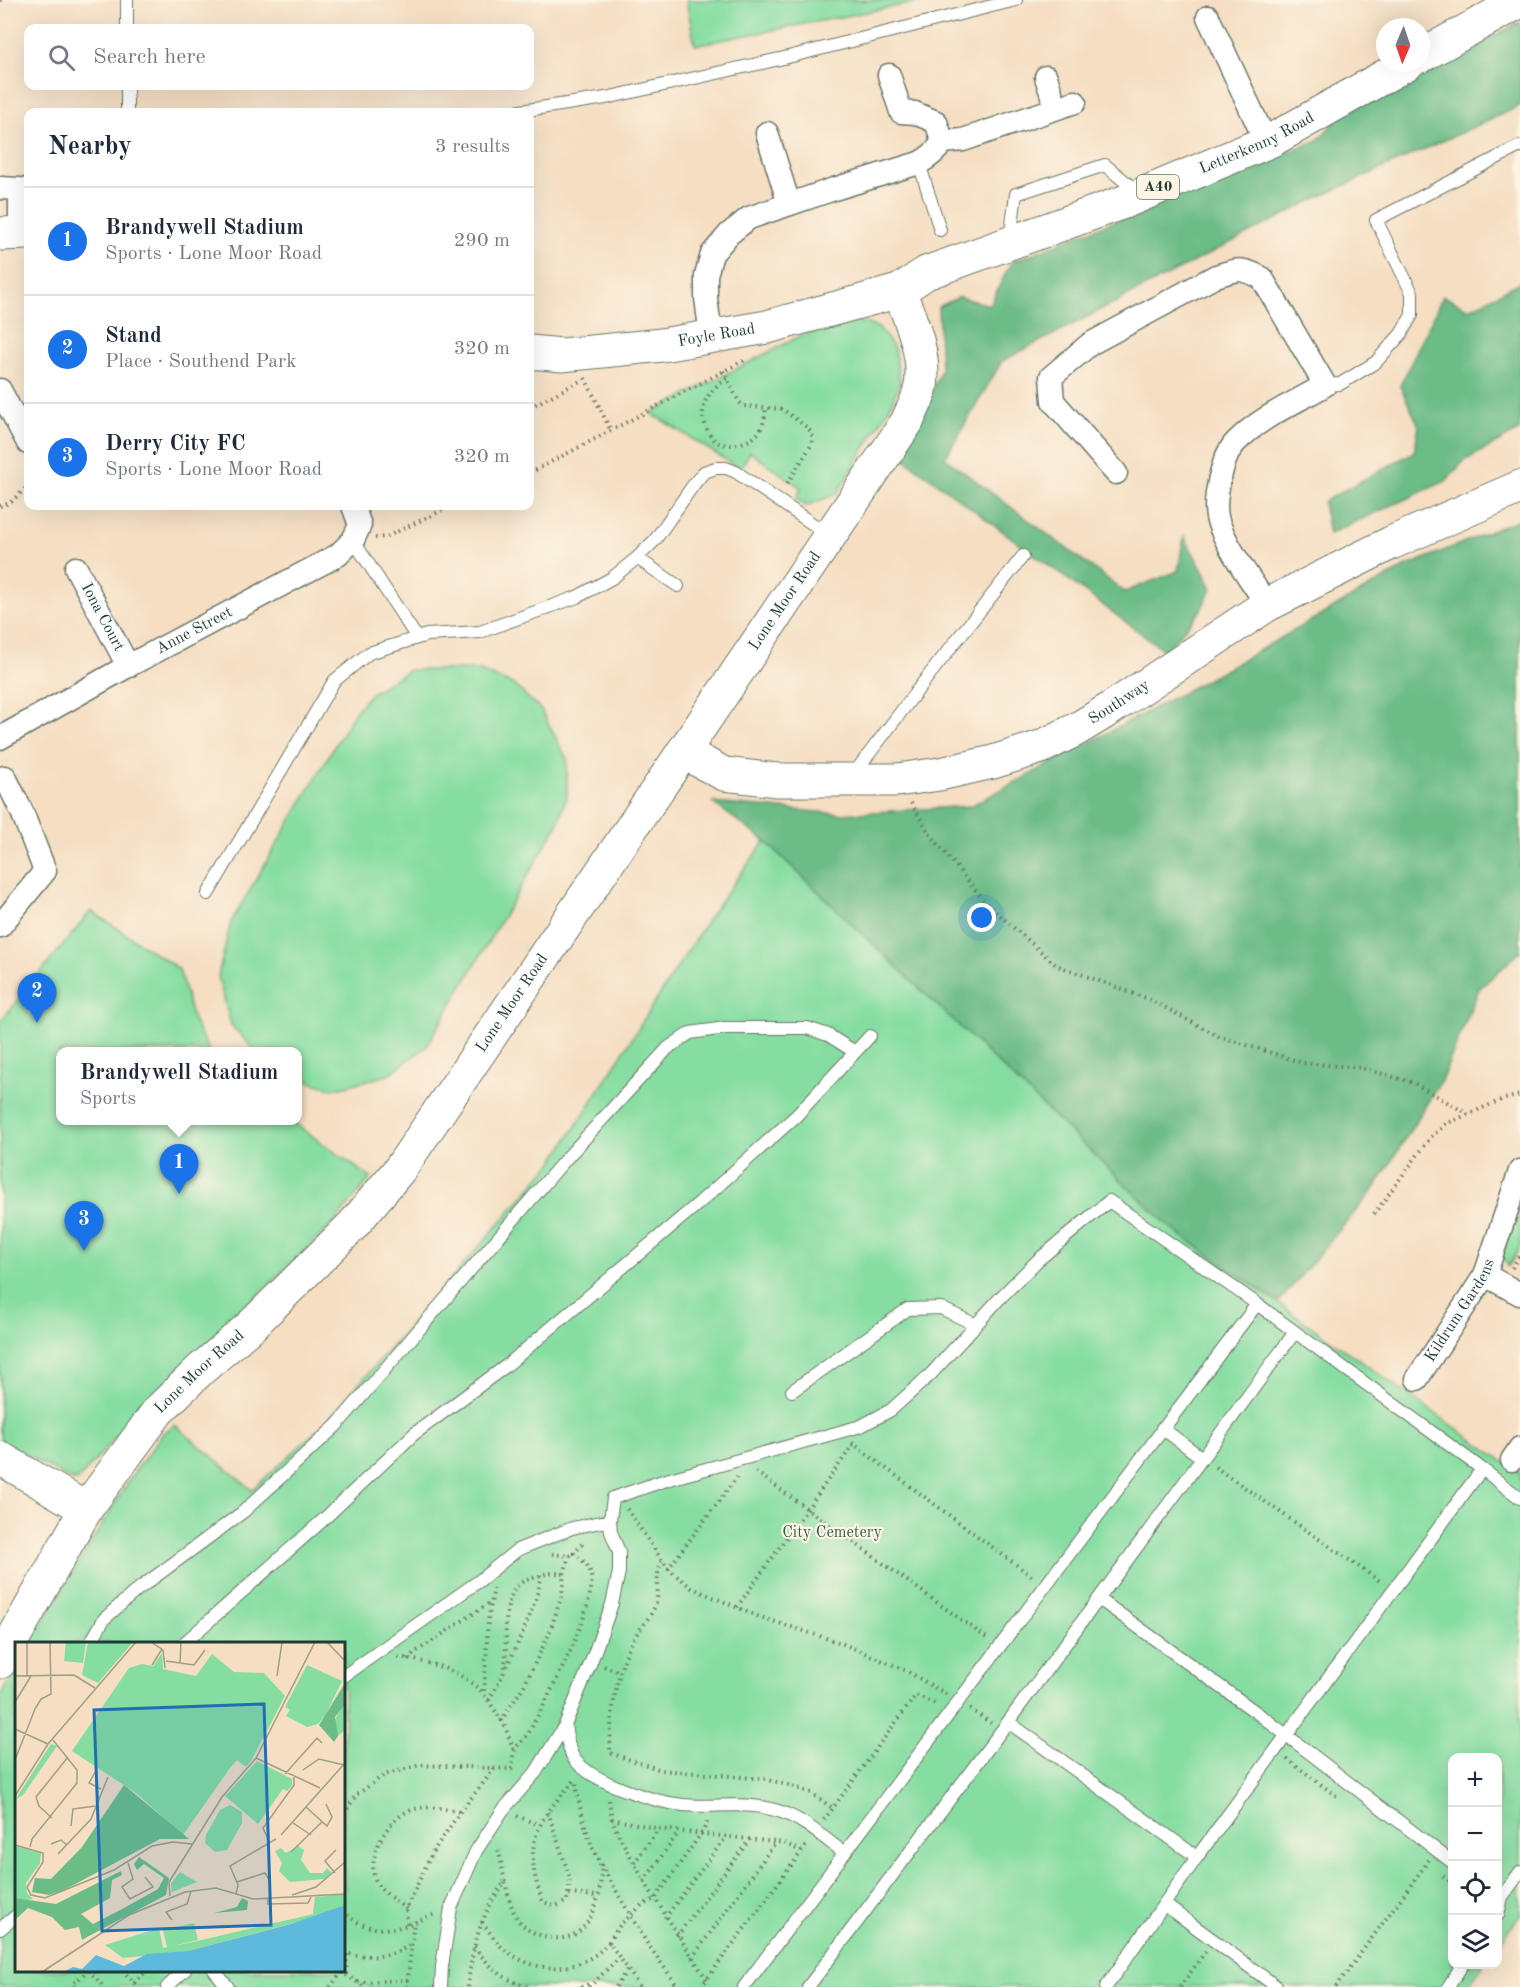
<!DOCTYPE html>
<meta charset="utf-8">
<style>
:root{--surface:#fff;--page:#f2f2f3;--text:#1f2937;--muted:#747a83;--line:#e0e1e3;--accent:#1a73e8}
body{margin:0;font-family:"Old Standard TT",serif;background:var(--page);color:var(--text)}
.controls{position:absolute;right:18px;bottom:18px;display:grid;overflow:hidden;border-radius:12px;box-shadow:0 6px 24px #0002}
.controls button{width:54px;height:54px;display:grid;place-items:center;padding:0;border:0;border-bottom:2px solid var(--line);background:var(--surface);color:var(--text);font:30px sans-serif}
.compass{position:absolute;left:1376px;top:18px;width:54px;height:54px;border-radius:50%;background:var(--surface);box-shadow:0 6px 24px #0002;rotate:182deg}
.you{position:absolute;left:982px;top:918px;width:21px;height:21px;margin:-15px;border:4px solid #fff;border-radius:50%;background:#1a73e8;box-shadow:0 0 0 9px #1a73e833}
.badge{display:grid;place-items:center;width:39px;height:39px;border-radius:50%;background:var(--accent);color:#fff;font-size:20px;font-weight:700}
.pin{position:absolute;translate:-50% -50px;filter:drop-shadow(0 2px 3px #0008)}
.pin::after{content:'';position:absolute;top:32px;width:21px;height:18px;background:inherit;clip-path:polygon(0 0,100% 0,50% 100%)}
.popup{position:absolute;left:56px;top:1047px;width:246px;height:78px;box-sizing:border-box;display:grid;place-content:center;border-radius:12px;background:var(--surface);filter:drop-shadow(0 2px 4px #0005);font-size:20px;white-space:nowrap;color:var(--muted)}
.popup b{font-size:22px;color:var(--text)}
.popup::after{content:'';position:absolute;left:50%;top:100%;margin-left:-12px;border:12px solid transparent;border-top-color:var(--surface)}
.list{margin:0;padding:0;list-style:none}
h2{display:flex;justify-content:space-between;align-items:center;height:78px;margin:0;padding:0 24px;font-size:26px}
h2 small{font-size:20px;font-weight:400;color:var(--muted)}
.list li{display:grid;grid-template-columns:39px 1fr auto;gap:18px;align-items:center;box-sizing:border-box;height:108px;padding:0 24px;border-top:2px solid var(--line)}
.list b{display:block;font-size:22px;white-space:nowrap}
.list p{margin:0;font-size:20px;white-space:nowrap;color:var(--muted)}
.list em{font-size:20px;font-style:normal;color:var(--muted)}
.icon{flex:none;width:33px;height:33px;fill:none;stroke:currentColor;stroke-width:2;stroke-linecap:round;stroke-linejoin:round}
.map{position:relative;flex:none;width:1520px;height:1987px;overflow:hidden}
.search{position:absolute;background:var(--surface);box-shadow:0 6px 24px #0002;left:24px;top:24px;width:510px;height:66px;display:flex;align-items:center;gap:15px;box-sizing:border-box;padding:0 21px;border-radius:12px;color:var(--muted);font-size:22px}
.panel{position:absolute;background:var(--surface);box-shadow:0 6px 24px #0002;left:24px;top:108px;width:510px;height:402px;border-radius:12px}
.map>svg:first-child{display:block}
.green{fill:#85dda1;stroke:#528d6a;stroke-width:1.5}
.forest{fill:#6cbc87;stroke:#467c5e;stroke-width:1.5}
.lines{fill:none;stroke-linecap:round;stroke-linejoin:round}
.lane-casing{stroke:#6a7566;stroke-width:14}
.street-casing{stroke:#6a7566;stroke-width:25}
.secondary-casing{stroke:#6a7566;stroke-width:35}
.primary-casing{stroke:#6a7566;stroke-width:35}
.path{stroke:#6a7566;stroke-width:4;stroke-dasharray:1.5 4.5;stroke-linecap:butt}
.lane{stroke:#fff;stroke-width:12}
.street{stroke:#fff;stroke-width:22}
.secondary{stroke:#fff;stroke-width:33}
.primary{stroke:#fff;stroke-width:33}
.labels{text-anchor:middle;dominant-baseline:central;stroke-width:4.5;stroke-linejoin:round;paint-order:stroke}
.shield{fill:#fcf5e5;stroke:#617469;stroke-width:1.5}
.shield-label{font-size:15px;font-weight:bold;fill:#1f3d34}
.street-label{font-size:16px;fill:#1f3d34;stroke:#fcf5e5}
.park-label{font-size:16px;fill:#335d4a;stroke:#fcf5e5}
.inset-road{fill:none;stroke:#9f9e89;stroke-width:1.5}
.view{fill:#1f6fb2;fill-opacity:0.15;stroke:#1f6fb2;stroke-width:3}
.inset-edge{fill:none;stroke:#1f3d34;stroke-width:3}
</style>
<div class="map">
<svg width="1520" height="1987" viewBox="0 0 1520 1987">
<rect width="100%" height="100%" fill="#fcf5e5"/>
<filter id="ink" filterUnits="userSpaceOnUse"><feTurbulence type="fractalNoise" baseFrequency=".0167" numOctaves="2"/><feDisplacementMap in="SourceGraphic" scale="12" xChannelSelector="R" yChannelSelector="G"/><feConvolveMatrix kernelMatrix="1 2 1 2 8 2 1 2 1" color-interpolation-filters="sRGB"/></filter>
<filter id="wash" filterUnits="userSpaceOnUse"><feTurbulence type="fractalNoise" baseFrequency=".008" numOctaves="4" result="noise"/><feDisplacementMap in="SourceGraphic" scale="24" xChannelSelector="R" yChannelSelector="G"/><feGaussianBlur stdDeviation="1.35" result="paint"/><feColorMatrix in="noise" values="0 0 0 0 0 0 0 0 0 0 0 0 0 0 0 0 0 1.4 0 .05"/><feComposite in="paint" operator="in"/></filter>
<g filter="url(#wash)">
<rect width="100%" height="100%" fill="#f5dec2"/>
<path class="green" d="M686,0H929L695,45Z
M862,322L879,328L894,348L900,382L890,407L837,494L806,506L796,499L801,488L750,452L740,469L651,413L800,336L827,328Z
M409,670H478L514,685L541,710L567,759V796L557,826L426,1047L388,1075L333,1089L298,1078V1052L256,1051L231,1025L218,976L231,922L354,713L371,693Z
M765,841L1171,1228L1520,1473V1915L1498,1945V1758H1452V1964L1483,1965L1467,1987H0V1698L16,1668V1970H344V1644L30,1643L131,1477L163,1433L175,1425L252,1490L325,1423L553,1162L712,913Z
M91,911L179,969L193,1020L209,1051L60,1052V1120L291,1121L371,1178L333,1224L189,1360L115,1438L78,1480L73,1481L0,1440V1022Z
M1520,1206V1247L1508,1267L1502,1256Z"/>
<path class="forest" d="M1520,22V106L1319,197L1002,361L945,458L1125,592L1178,571L1184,536L1212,588L1199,613L1165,651L902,457L941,370L938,307L959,297L990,305L1011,262L1318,140L1338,118Z
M1520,282V430L1464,461L1446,481L1329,534L1323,502L1414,452L1419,426L1400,386L1443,296L1470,309Z
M1520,519V952L1479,989L1442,1079L1375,1188L1278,1303L1171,1228L765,841L713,803L841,814L971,806L1223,671L1405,567Z"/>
</g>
<g filter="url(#ink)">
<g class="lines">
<g class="lane-casing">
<path id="lane" d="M127,0V28
M127,86V112
M514,112L606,98L784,58L1016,0
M919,163L940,230
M1010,239L1016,194L1105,165L1139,193
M1325,385L1340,384L1376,362L1401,334L1412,315V293L1376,220L1520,146
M353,540L417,638
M637,558L678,586
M855,776L859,767L926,679L1023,556
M208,894L334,681L369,653L427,635L480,632L577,597L612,578L637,558L655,540L694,484L704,472L716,468H726L736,472L829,535
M792,1391L908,1309L941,1308L976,1325
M1162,1428L1202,1458
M1482,1469L1520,1498
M610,1520L613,1498L666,1480L861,1426L891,1410L931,1374L1001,1297L1037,1261L1109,1201L1257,1304
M1099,1599L1264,1718L1452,1862
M90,1644L104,1619L137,1590L243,1512L337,1425L564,1161L668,1048L690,1033L726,1028H807L828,1035L855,1052
M183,1644L323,1520L414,1434L506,1366L699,1203L796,1116L870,1036
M344,1676L479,1581L517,1550L572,1528L610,1520L611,1532L619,1552V1572L612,1604L591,1662L565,1725L536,1772L503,1810L476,1851L451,1908L442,1966L441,1987
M1008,1722L1197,1857
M565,1725C567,1736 568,1751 575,1760C593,1783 655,1802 683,1805C713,1808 745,1801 775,1810C801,1817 823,1837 844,1853
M1164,1904L1277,1987
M1498,1915L1502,1897L1520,1872
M0,1929L16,1916
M214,1970L228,1987
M167,1987L185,1970
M744,1987L1257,1304L1482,1469L1197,1857L1106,1987
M808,1987L1008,1722L1295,1332
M1448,1987L1463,1964"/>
</g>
<g class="street-casing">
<g id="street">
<path d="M1208,17L1266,142"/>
<path d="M1046,77L1056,108"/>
<path d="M767,133L789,204"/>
<path d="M943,142L963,140L1075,102"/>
<path d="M0,188L20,189V233"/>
<path d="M711,336L706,298V275L712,254L729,234L749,218L834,189L919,163C929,158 936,152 943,142L936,122L915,113L901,112L889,75"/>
<path d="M0,390L28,443"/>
<path d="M1116,473L1053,401L1051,377L1090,344L1216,276C1238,269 1241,267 1262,278L1325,385C1295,403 1260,417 1236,442C1222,456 1212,502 1218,521C1227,548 1251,580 1267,605"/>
<path id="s1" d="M76,568L128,666"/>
<path id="s2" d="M0,738L128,666L338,555L353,540L360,525L353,506"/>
<path d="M0,926L45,871L22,812L5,777"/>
<path d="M1485,1275L1520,1294"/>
<path id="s3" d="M1417,1379L1485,1275L1520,1171"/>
<path d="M1512,1460L1520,1448"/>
</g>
</g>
<g class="secondary-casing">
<g id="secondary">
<path id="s4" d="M683,752L724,774L777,780H897L940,774L993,762L1041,747L1077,729L1110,709L1267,605L1391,543L1520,487"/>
<path d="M0,1458L86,1509"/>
<path id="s5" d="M0,1662L86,1509L158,1411L200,1370L251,1326L353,1225L400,1169L907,422C911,412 917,402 920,391C928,359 911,320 899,291"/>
</g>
</g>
<g class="primary-casing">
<g id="primary">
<path d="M1421,56L1520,1"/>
<path d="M0,234L28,233"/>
<path id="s6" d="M530,352L562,355L662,345L767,327L899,291L926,273L1124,202L1272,140L1408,63"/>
</g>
</g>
<path class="path" d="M0,0H2
M723,371L739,402L743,406L782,409L809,429L813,437L812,444L785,487
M585,378L611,431
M727,379C709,389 696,408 707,429C709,434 714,441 719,443C724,445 732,445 737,444C759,440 764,428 766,407
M530,407L582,380
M530,473L743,361L746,357
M0,506L10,503L28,486
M375,538L386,537L451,506
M911,803L930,834L986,903L1056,965L1151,1000L1218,1036L1303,1063L1362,1068L1414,1083L1468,1114
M1374,1214L1431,1137L1446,1124L1501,1100L1520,1095
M1512,1268L1520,1255
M852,1443L1034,1578
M1215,1467L1381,1582
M756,1472L988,1639
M627,1509L668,1569L692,1588L757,1616L841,1643L905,1670L946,1694
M552,1554L569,1556L574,1553
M662,1561C654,1576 661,1590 655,1606C649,1620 637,1631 630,1645C614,1682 611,1713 610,1753L661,1770L764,1779L789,1785L811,1793L833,1808
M668,1569L737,1477
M494,1588L488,1620L484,1694L504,1724L514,1751
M737,1607L853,1445
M398,1657C430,1662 461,1670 483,1693
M408,1659L414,1653L491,1602
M507,1666C516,1647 542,1594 540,1575
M604,1666L620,1672
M489,1700C494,1690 504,1677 505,1666C508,1644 500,1601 519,1584C524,1580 531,1579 536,1577C546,1573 554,1572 564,1574
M970,1709L991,1723
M501,1721L525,1684L549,1634L562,1595L564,1574L569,1556
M1287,1759L1339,1798
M512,1769C513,1763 512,1755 515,1750C518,1744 525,1739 529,1732C546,1701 597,1608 591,1575C589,1565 582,1560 574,1553L585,1541
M609,1800L612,1819L618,1834L644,1881L707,1980
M548,1812L570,1878L567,1901L557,1906L543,1902C521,1845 536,1822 575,1780
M344,1814L356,1795L384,1775L420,1765L514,1769
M517,1816L539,1825
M612,1819L659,1829L784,1843L801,1851
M824,1820L916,1695L938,1705
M634,1863L658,1830
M601,1865L647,1943L678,1987
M1443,1876L1452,1883
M644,1881L679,1832
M505,1882C508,1895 511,1910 519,1921C526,1930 535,1934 547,1937C586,1946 600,1907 601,1874C602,1863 595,1855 591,1844C584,1824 578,1803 576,1781
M569,1894L599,1896
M406,1909C398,1902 384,1894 378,1885C363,1862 386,1820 409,1811C424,1804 445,1809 460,1812
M344,1910C354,1926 378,1931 395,1928C409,1926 423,1918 436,1914
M665,1918L726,1837
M482,1922C489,1931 495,1941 503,1948C535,1976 582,1974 609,1942L640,1987
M407,1924L406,1909L432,1853L460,1812L495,1768
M677,1936L750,1839
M609,1942L620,1925L642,1905L655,1899L703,1831L709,1819
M474,1947C491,1968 501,1978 527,1987
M344,1953C366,1957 392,1960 410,1944
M692,1958L776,1842
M89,1970L104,1987
M122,1970L138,1987
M342,1972L346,1975L347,1954
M346,1975L365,1987
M358,1982L408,1980
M134,1983L148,1970
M74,1987L72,1985L88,1970
M330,1987L342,1972L338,1970
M407,1987L414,1921
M468,1987C471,1950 481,1912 505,1882L498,1847
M581,1987L591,1983
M589,1987L619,1958
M616,1987L628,1968
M701,1987L808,1843
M1180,1987L1206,1951
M1336,1987L1429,1860"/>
<use href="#lane" class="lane"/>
<use href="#street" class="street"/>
<use href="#secondary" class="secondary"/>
<use href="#primary" class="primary"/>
</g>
</g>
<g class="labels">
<rect class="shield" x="1137" y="175" width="42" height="24" rx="4.5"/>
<g class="shield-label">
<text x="1158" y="187">A40</text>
</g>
<g class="street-label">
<text stroke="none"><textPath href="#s6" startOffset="764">Letterkenny Road</textPath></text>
<text stroke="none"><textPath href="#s6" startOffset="188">Foyle Road</textPath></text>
<text stroke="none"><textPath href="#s5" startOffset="1326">Lone Moor Road</textPath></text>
<text stroke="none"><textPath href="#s1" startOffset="56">Iona Court</textPath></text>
<text stroke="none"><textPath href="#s2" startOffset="222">Anne Street</textPath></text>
<text stroke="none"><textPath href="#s4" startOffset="458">Southway</textPath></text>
<text stroke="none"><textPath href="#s5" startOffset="840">Lone Moor Road</textPath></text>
<text stroke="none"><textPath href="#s3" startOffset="81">Kildrum Gardens</textPath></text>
<text stroke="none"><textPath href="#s5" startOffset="354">Lone Moor Road</textPath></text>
</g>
<g class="park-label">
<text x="832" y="1533">City Cemetery</text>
</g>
</g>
<g transform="translate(15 1642)">
<rect width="330" height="330" fill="#f5dec2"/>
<path d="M51,0H71L68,21L49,19ZM73,0H118L83,41L67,33ZM147,11L148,27L181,34L197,12L219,30L249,31L270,54L236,119L231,125L222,118L215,126L168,193L121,151L57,109L114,26L127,22L138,24ZM292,23L327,39L311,72L303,82L292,85L271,74L275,68L270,65ZM330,55V88L323,94L319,81ZM36,102L42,104L35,114L8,153L0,158ZM242,119L277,137V143L272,149L268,147L243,182L210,154ZM215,163L227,170V181L212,208L200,210L190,201L191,193L205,168ZM0,204L26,211L25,221L11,241L12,251L18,257L12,258L0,256ZM283,204L289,208L286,218L295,231H308L312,226L317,231L309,237L275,240L264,229L267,221L260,209L266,206L271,211ZM165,230L182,240L157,250L156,241ZM330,252V263L294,277L173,309L108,316L90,303L144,286L148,306L152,305L148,288L179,281L183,298L154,305L178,300L294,273L298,272L300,255Z" fill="#85dda1"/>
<path d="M330,41V62L320,75L323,94L319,100L304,83ZM109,143L174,197H145L49,248L34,253L17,250L20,236L36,237L67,205ZM124,215L154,236L151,253L72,295L67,298L64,285L50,288L37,275L13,266L0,278V256L41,262L106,229L107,233L97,238L95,256L66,272L78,282L109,266L143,247L149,236L129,222L122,228L119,222ZM227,256L233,259L232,268L199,271L222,265Z" fill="#6cbc87"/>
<path d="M330,263V330H48L58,325L67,327L81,313L109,324L132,312L173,309L276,282Z" fill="#5ebadc"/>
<path class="inset-road" d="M12,0V34M136,0L148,8L150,26M312,0L330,19M151,19L179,23L190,8M165,21L166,0M137,23L147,7M0,34L59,33L80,46M262,34L267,0M0,60L16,34M0,87L33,102M241,116L305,146M0,118L20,67L26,57L36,52L35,0M82,127L74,141L86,147M288,128L304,117L329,123M270,132L302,96L307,101M0,154L33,102L121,0M291,165L312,184L317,175L311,162M37,176L24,164L21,155L53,115M278,181L296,193M56,184L58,167L81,164M266,193L330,121M253,197L248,186L279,143V135M36,202L46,198L52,203M0,203L28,211V220L12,245L16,253L30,256L99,228L137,204L158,200L177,202M15,205L17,197L62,141V128L38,98M276,210L307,180M43,212L76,177L93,135M113,221L118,237L107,245L115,257L138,245L130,235M320,231L310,219L321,208M222,240L250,231L255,239M221,252L223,243L215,224L261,197M277,253L301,245L330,220M155,254L154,240L207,155L241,116L300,0M253,257V262L293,261L296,255M157,278L151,270L172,262L176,249M27,330L114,273L170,250L201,246L238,257L330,252"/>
<path class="view" d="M249,62L256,283L87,289L79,68Z"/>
<rect width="330" height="330" class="inset-edge"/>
</g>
</svg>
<div class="controls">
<button>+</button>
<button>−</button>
<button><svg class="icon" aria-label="locate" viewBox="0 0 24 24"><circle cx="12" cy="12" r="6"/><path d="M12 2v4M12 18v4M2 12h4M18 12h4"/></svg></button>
<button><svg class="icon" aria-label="layers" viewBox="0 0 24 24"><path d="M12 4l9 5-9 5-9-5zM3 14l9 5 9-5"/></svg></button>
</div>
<svg class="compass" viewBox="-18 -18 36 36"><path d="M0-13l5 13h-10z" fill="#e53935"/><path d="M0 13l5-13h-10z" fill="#747a83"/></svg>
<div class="you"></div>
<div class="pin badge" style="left:179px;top:1194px">1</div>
<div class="popup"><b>Brandywell Stadium</b>Sports</div>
<div class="pin badge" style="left:37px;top:1023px">2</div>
<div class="pin badge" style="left:84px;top:1251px">3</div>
<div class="search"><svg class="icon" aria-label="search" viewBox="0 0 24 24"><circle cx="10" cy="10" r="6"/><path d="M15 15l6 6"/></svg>Search here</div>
<section class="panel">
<h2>Nearby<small>3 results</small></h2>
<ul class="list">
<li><span class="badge">1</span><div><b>Brandywell Stadium</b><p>Sports · Lone Moor Road</p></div><em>290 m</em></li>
<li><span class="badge">2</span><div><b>Stand</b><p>Place · Southend Park</p></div><em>320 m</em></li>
<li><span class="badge">3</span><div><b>Derry City FC</b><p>Sports · Lone Moor Road</p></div><em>320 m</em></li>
</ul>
</section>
</div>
